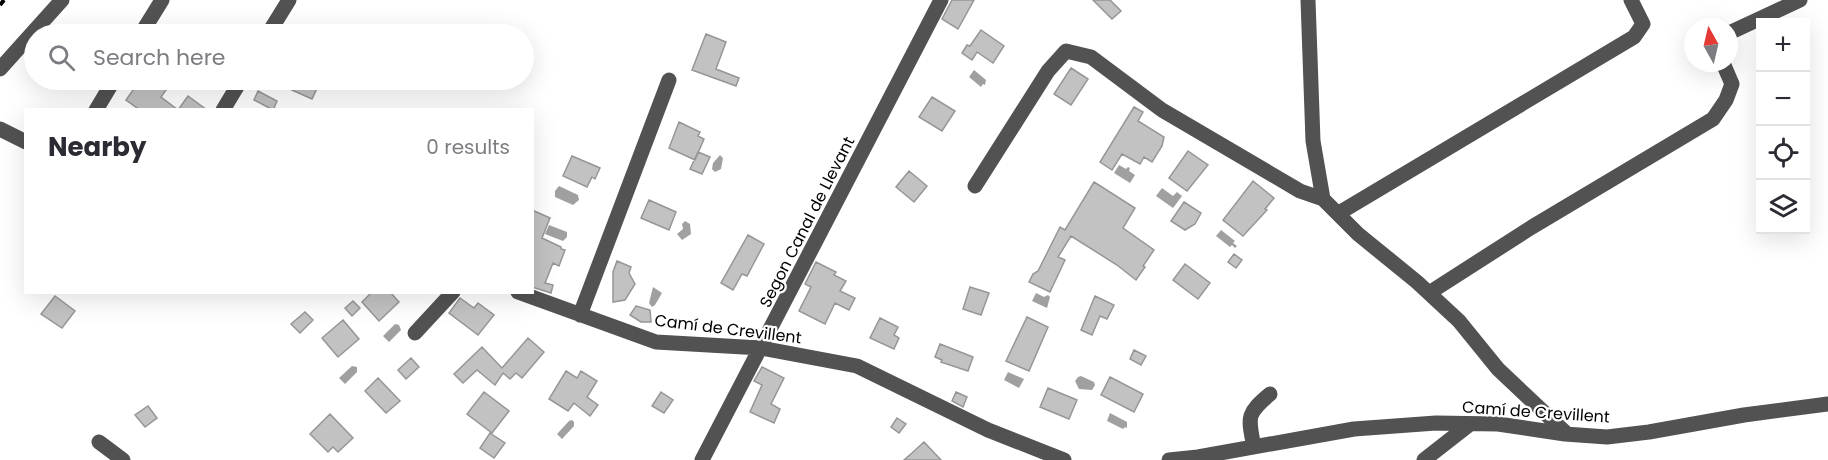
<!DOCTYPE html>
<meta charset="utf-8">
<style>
:root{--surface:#fff;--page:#f7f7f7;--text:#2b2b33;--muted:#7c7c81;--line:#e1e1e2}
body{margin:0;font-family:Poppins,sans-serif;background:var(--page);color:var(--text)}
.controls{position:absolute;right:18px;top:18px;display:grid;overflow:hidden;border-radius:0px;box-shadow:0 6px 24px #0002}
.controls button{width:54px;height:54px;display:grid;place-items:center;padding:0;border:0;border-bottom:2px solid var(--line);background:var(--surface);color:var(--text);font:30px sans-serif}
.compass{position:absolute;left:1684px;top:18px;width:54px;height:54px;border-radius:50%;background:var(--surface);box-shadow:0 6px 24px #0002;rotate:352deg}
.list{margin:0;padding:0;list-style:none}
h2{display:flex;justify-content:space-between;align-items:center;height:78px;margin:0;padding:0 24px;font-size:26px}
h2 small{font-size:20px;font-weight:400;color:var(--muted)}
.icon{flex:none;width:33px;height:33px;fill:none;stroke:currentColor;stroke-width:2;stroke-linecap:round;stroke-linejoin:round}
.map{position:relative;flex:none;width:1828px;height:460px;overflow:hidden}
.search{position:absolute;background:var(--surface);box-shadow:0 6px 24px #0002;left:24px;top:24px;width:510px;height:66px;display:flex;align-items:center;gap:15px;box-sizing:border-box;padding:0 21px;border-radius:33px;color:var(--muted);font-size:22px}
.panel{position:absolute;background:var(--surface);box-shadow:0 6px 24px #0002;left:24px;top:108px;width:510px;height:186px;border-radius:0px}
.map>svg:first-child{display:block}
.water{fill:#a0a0a0}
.building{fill:#c2c2c2;stroke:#969696;stroke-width:1.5}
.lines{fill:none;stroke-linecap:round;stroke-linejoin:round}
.minor{stroke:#525252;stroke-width:15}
.rail{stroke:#000;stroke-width:4;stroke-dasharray:9 3 1.5 3;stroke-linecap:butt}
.labels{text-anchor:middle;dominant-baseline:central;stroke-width:4.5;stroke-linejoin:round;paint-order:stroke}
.street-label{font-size:16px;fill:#000;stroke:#fff}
</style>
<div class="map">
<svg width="1828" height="460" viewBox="0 0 1828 460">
<rect width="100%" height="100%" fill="#fff"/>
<path class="water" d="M974,70L986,80L985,85L983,84L981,87L969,77Z
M720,155L723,158L721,169L715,172L712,169L713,163Z
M1119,165L1126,169L1128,167L1130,168L1129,171L1135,175L1130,183L1114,173Z
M559,186L578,195L579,200L573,205L555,197V191Z
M1162,188L1173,196L1177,192L1182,196L1173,208L1156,196Z
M685,221L690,224L691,234L682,240L677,234L683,229L682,224Z
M549,225L567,232V237L563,241L545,234Z
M1221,230L1235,241L1233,243L1237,246L1235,248L1232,245L1230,247L1216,236Z
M653,287L662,293L655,305L652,307L649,303Z
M1036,293L1044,297L1048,295L1050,297L1047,308L1032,301Z
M395,324L399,325L401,330L389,342L383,336Z
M352,366L357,367V372L345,384L339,378Z
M1008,372L1024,379L1019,388L1004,380Z
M1081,376L1094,382L1095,385L1092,390L1079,389L1075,381L1078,377Z
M1110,413L1127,422V428L1125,427L1123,429L1107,421Z
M572,420L574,422V426L562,439L557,434L569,421Z"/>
<path class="building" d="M952,0H974L958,29L942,19Z
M1093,0H1110L1121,11L1112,19Z
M981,30L1004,46L993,63L977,52L972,60L962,53L967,45L970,46Z
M706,34L726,42L716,69L739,78L736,86L692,70Z
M1071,68L1088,79L1071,105L1054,94Z
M140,80H173L161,97L178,110H140L126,100Z
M296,80H321L312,99L292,90Z
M258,91L277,101L273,110L254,100Z
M188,96L207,110H178Z
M932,97L955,111L942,131L919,117Z
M1134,107L1143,112L1138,121L1164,137L1162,146L1152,162L1144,157L1140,164L1122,154L1112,170L1100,162Z
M679,122L700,132L698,136L704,139L695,160L669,148Z
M1188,151L1208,165L1187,191L1169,178Z
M698,152L710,157L702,174L690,169Z
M572,156L600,168L595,179L592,177L587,187L563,176Z
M909,171L927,186L914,202L896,187Z
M1253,181L1274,198L1265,209L1267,210L1243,236L1223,220Z
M1094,182L1135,208L1123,228L1154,250L1143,266L1145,267L1136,280L1117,265L1071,236L1058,257L1065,260L1050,292L1029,282L1033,274L1038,271L1060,227L1065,230Z
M649,200L676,212L669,230L641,218Z
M1184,202L1201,213L1195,224L1185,230L1171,221Z
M532,210L550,218L542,238L561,247V249L565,250L559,266L553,263L545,283L553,285L551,293L532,287Z
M748,235L764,244L747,276L742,274L733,290L721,283Z
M1234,254L1242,260L1236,268L1228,262Z
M617,261L631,267L629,273L635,284L625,300L613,302V272Z
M816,262L836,272L834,275L846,281L840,291L855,298L849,310L835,303L825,324L799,311L811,287L805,284Z
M1185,264L1210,283L1198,299L1173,280Z
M970,287L989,293L981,315L963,309Z
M372,292H390L399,302L379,321L362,302Z
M55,296L75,311L62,328L41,314Z
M1095,296L1114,305L1107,319L1100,316L1092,335L1081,330Z
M460,298L474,308L478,303L494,315L478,335L449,313Z
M353,301L360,308L352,316L345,308Z
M636,306L650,310L651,322H641L630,315Z
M305,312L313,320L300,333L291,324Z
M1027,317L1048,327L1029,371L1006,361Z
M880,318L898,327L894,335L899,338L894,349L870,338Z
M343,320L359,339L338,357L322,338Z
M528,338L544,352L522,378L516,373L510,379L503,373L495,385L477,370L463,383L454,374L482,347L502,368Z
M940,344L973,357L968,371L941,362L942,360L935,357Z
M1134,350L1146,356L1141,365L1130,359Z
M411,358L419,367L406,379L398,370Z
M762,367L784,378L771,404L780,409L774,423L750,412L762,385L754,381Z
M566,371L577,378L581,371L597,381L587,397L598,405L590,416L574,403L568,411L549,399Z
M1110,377L1143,394L1134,412L1101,395Z
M378,378L400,401L386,413L365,391Z
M1048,388L1077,400L1069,419L1040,407Z
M484,392L509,411L492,433L467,414Z
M661,392L673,400L664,413L652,406Z
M956,392L967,397L963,407L952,401Z
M148,406L157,418L145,427L135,415Z
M330,414L353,438L338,452L333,447L328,452L310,434Z
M897,418L906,424L899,433L891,427Z
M490,433L505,443L494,458L480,448Z
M924,442L941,460H904L912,453Z"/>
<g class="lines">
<path class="minor" d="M1308,0L1313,141L1323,199L1358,234L1417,282L1459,321L1498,369L1567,434
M1729,33L1800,0
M141,34L162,0
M268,34L289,0
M0,69L62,0
M96,110L114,80
M223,110L241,80
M0,129L26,142
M975,186L1048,71L1066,51L1091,57L1162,110L1300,191L1323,199
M1339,213L1634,37L1643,24L1631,0
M518,292L656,342L761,348L857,366L988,430L1064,460
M1429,293L1532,227L1713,119L1726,100L1732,84L1723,63
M580,315L669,80
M415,333L453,292
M99,442L123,460
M1254,447C1248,417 1246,414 1270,394
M702,460L941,0
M1169,460L1198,457L1354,429L1436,423L1498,424L1565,434L1607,437L1649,432L1744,415L1828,404
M1424,460L1470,424"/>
<path class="rail" d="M0,5L4,0"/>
</g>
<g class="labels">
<g class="street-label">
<text transform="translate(807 222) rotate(-63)">Segon Canal de Llevant</text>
<text transform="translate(728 329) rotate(7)">Camí de Crevillent</text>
<text transform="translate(1536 412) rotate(4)">Camí de Crevillent</text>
</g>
</g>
</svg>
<div class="controls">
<button>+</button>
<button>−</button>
<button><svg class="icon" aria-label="locate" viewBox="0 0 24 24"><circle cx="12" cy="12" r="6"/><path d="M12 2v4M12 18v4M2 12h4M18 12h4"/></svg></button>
<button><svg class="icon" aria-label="layers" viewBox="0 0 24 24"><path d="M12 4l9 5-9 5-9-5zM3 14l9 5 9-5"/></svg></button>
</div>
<svg class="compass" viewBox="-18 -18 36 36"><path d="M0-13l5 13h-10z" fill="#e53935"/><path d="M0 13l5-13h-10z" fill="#7c7c81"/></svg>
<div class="search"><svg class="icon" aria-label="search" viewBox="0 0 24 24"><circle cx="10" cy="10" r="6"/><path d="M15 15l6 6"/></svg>Search here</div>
<section class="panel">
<h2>Nearby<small>0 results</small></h2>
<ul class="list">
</ul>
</section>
</div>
